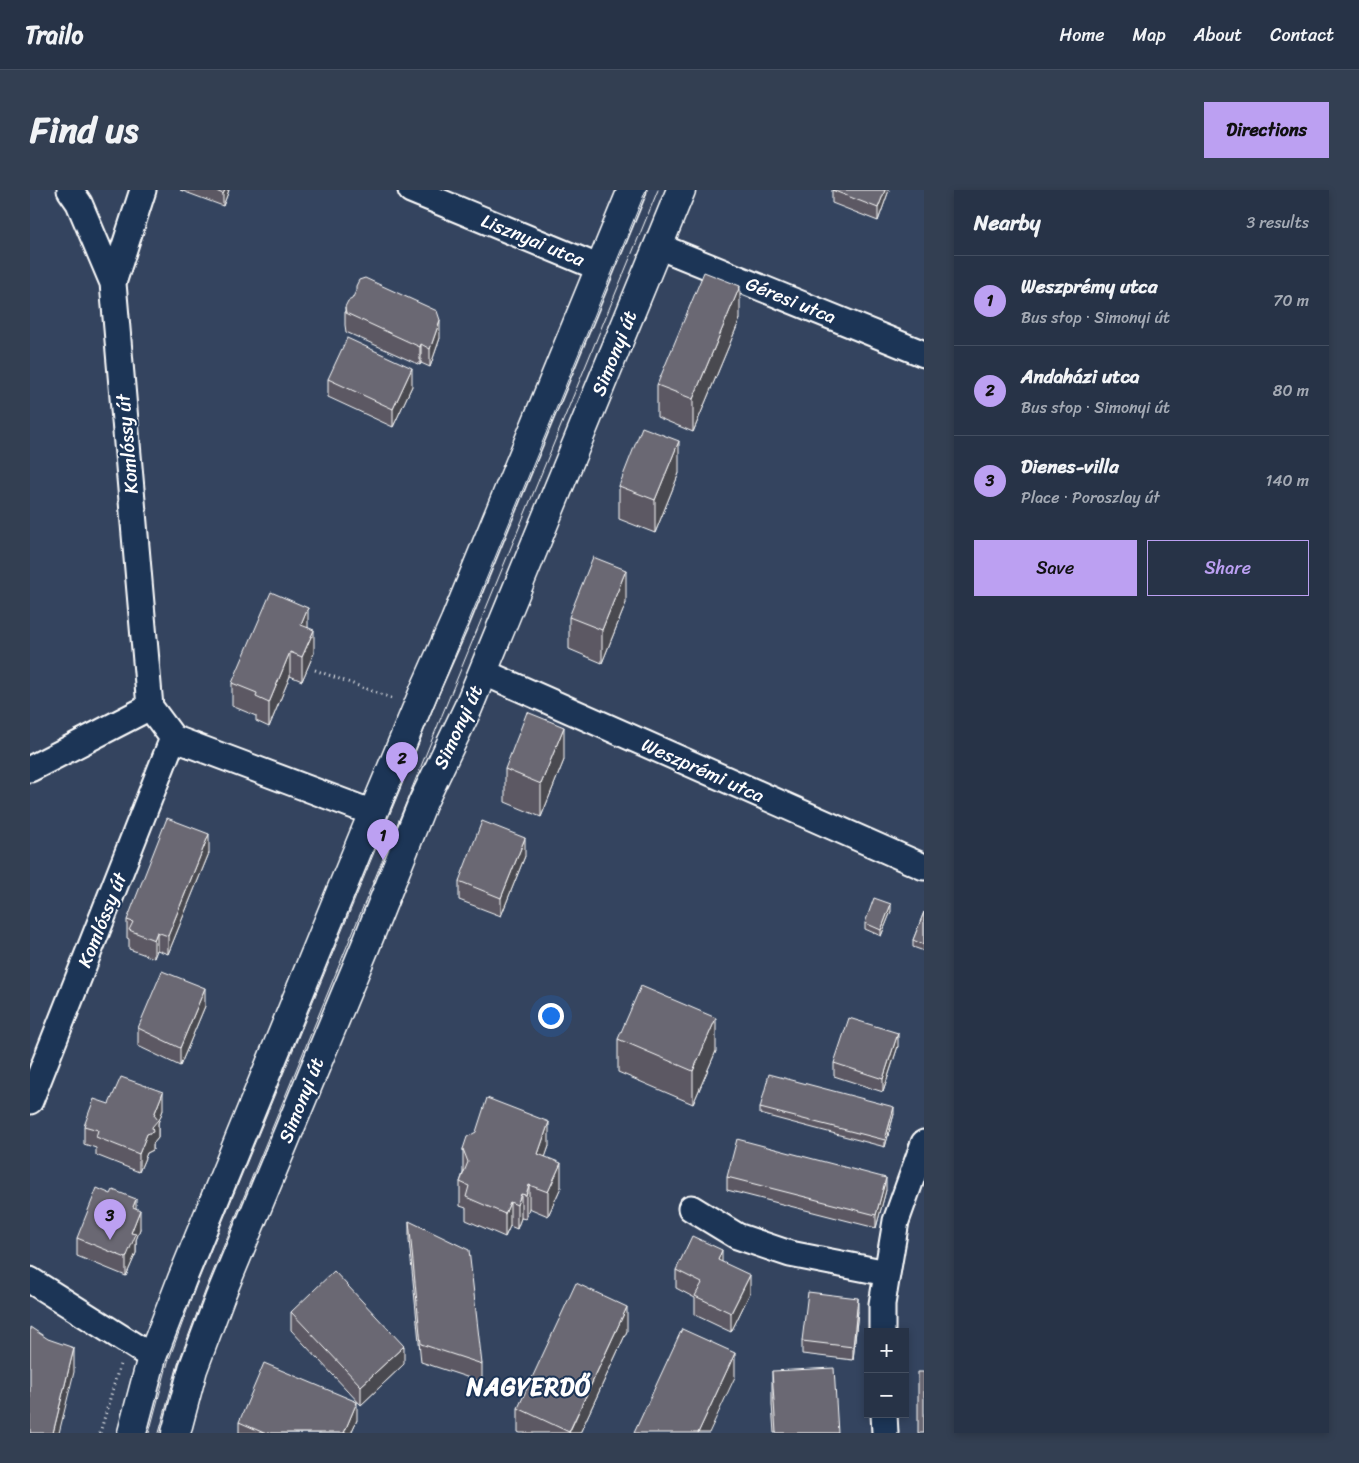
<!DOCTYPE html>
<meta charset="utf-8">
<style>
:root{--surface:#273347;--page:#333f52;--text:#f1f3f6;--muted:#a4aab4;--line:#434e60;--accent:#bca0f2}
body{margin:0;font-family:Sriracha,sans-serif;background:var(--page);color:var(--text)}
.controls{position:absolute;right:15px;bottom:15px;display:grid;overflow:hidden;border-radius:0px;box-shadow:0 2px 8px #0003}
.controls button{width:45px;height:45px;display:grid;place-items:center;padding:0;border:0;border-bottom:1px solid var(--line);background:var(--surface);color:var(--text);font:25px sans-serif}
.you{position:absolute;left:520px;top:825px;width:18px;height:18px;margin:-12px;border:4px solid #fff;border-radius:50%;background:#1a73e8;box-shadow:0 0 0 8px #1a73e833}
.badge{display:grid;place-items:center;width:32px;height:32px;border-radius:50%;background:var(--accent);color:#111;font-size:16px;font-weight:700}
.pin{position:absolute;translate:-50% -41px;filter:drop-shadow(0 1px 2px #0008)}
.pin::after{content:'';position:absolute;top:26px;width:18px;height:15px;background:inherit;clip-path:polygon(0 0,100% 0,50% 100%)}
.list{margin:0;padding:0;list-style:none}
h2{display:flex;justify-content:space-between;align-items:center;height:65px;margin:0;padding:0 20px;font-size:21px}
h2 small{font-size:16px;font-weight:400;color:var(--muted)}
.list li{display:grid;grid-template-columns:32px 1fr auto;gap:15px;align-items:center;box-sizing:border-box;height:90px;padding:0 20px;border-top:1px solid var(--line)}
.list b{display:block;font-size:19px;white-space:nowrap}
.list p{margin:0;font-size:16px;white-space:nowrap;color:var(--muted)}
.list em{font-size:16px;font-style:normal;color:var(--muted)}
.actions{display:flex;gap:10px;padding:15px 20px}
.actions a{flex:1;padding:11px 0;border:1px solid var(--accent);border-radius:0px;text-align:center;font-size:18px;color:var(--accent)}
.actions .main{background:var(--accent);color:#111}
.map{position:relative;flex:none;width:894px;height:1243px;overflow:hidden;border-radius:0px}
header{display:flex;align-items:center;gap:30px;box-sizing:border-box;height:70px;padding:0 25px;background:var(--surface);border-bottom:1px solid var(--line)}
header strong{font-size:24px}
nav{display:flex;gap:28px;margin-inline-start:auto;font-size:18px}
.intro{display:flex;align-items:center;justify-content:space-between;box-sizing:border-box;height:120px;padding:0 30px}
h1{margin:0;font-size:35px}
.button{padding:12px 22px;border-radius:0px;background:var(--accent);color:#111;font-size:18px;font-weight:700}
main{display:flex;gap:30px;padding:0 30px}
aside{flex:1;background:var(--surface);border-radius:0px;box-shadow:0 2px 8px #0003}
.map>svg:first-child{display:block}
.lines{fill:none;stroke-linecap:round;stroke-linejoin:round}
.minor-casing{stroke:#fff;stroke-width:29}
.tertiary-casing{stroke:#fff;stroke-width:31}
.path{stroke:#fff;stroke-width:3;stroke-dasharray:1 4;stroke-linecap:butt}
.minor{stroke:#1d3557;stroke-width:25}
.tertiary{stroke:#1d3557;stroke-width:28}
.tram{stroke:#fff;stroke-width:1}
.wall{fill:#5b5963;stroke:#fff}
.shaded-wall{fill:#4a4950;stroke:#fff}
.building{fill:#6a6873;stroke:#fff}
.labels{text-anchor:middle;dominant-baseline:central;stroke-width:4;stroke-linejoin:round;paint-order:stroke}
.street-label{font-size:19px;fill:#fff;stroke:#1d3557}
.district-label{font-size:24px;font-weight:bold;letter-spacing:1px;fill:#fff;stroke:#1d3557}
</style>
<header>
<strong>Trailo</strong>
<nav><a>Home</a><a>Map</a><a>About</a><a>Contact</a></nav>
</header>
<div class="intro"><h1>Find us</h1><a class="button">Directions</a></div>
<main>
<div class="map">
<svg width="894" height="1243" viewBox="0 0 894 1243">
<rect width="100%" height="100%" fill="#34445f"/>
<filter id="ink" filterUnits="userSpaceOnUse"><feTurbulence type="fractalNoise" baseFrequency=".02" numOctaves="2"/><feDisplacementMap in="SourceGraphic" scale="10" xChannelSelector="R" yChannelSelector="G"/><feConvolveMatrix kernelMatrix="1 2 1 2 8 2 1 2 1" color-interpolation-filters="sRGB"/></filter>
<g filter="url(#ink)">
<g class="lines">
<g class="minor-casing">
<path id="minor" d="M40,0L49,13L83,93L120,517
M381,0L570,78
M628,56L894,164
M83,93L113,0
M453,482L894,677
M120,517L143,548L343,623
M0,579L120,517
M0,911L143,548
M661,1018L707,1046L760,1064L857,1083
M0,1090L122,1167
M852,1142V1114L866,1031L894,953
M854,1224L855,1243"/>
</g>
<g class="tertiary-casing">
<path id="tertiary" d="M102,1243L122,1167L152,1089L333,647L394,501L425,431L602,0
M146,1243L163,1179L190,1107L336,755L393,612L438,518L651,0"/>
</g>
<path class="path" d="M285,480L364,509
M70,1243L90,1174"/>
<use href="#minor" class="minor"/>
<use href="#tertiary" class="tertiary"/>
<path class="tram" d="M119,1243L138,1172L166,1096L616,0
M129,1243L148,1174L176,1099L628,0"/>
</g>
<path class="wall" d="M150,0H199L193,16Z
M802,0H859L848,31L802,13Z
M315,117L410,148L400,177L391,173L390,175L316,142L315,135Z
M710,129L663,242L627,227V195Z
M298,189L382,196L363,237L298,207Z
M649,283L625,343L589,329V296Z
M596,413L572,473L539,459V427Z
M278,437L284,463L272,491L260,486L239,537L226,531V526L202,516V493Z
M534,570L511,627L475,612V579Z
M179,663L138,764L127,760L124,768L99,759V749L97,748V730Z
M495,666L471,726L429,710V691Z
M861,721L851,746L835,739V733Z
M894,722V761L883,757V750Z
M175,816L150,876L108,856V838Z
M588,849L686,861L663,914L588,882Z
M868,856L853,902L804,886V873Z
M79,914L133,920L128,933V948L123,954V960L117,963L109,982L66,965V958L54,954V936Z
M730,918L864,924L855,957L730,924Z
M446,942L519,956L515,967L531,997L518,1026L499,1018L496,1029L491,1028L487,1039L480,1036L475,1047L436,1030V1018L430,1016V992L433,983V959Z
M697,987L856,1000L846,1038L697,1000Z
M106,1018L110,1039L106,1050V1063L96,1086L47,1066V1048Z
M379,1031L452,1174V1192L391,1172L379,1050Z
M692,1072L720,1103L701,1142L665,1125V1108L646,1098V1080Z
M828,1121L823,1170L772,1164V1151Z
M261,1122L374,1174L331,1215L261,1140Z
M597,1141L550,1243H490L488,1242V1218Z
M742,1181L808,1243H744L742,1214Z
M327,1230L321,1243H209V1232Z"/>
<path class="shaded-wall" d="M195,0H199L193,16V4Z
M855,0H859L848,31V18Z
M710,96V129L663,242V209Z
M410,130V148L400,177V159Z
M391,154V173L390,175V157Z
M382,178V196L363,237V219Z
M649,251V283L625,343V310Z
M596,380V413L572,473V440Z
M278,418V441L271,435Z
M284,440V463L272,491V467Z
M260,462V486L239,537V513Z
M534,537V570L511,627V594Z
M179,644V663L138,764V746Z
M495,648V666L471,726V708Z
M861,714V721L851,746V740Z
M127,742V760L124,768V750Z
M175,798V816L150,876V858Z
M686,828V861L663,914V881Z
M868,843V856L853,902V889Z
M133,902V920L128,933V948L123,954V960L117,963L109,982V964L117,944L122,937L124,925Z
M864,917V924L855,957V950Z
M519,932V956L508,988V964Z
M531,973V997L518,1026V1002Z
M856,988V1000L846,1038V1025Z
M499,995V1018L496,1029V1005Z
M491,1004V1028L487,1039V1015Z
M106,1009V1027L103,1017Z
M480,1012V1036L475,1047V1024Z
M110,1020V1039L106,1050V1063L96,1086V1068L101,1043Z
M692,1060V1079L688,1070Z
M720,1085V1103L701,1142V1123Z
M828,1108V1121L823,1170V1157Z
M597,1117V1141L550,1243H539Z
M374,1156V1174L331,1215V1196Z
M44,1158V1182L29,1243H23Z
M705,1163V1187L679,1243H668Z
M327,1212V1230L321,1243H314Z"/>
<path class="building" d="M184,0H195L193,4Z
M802,0H855L848,18Z
M674,82L710,96L663,209L627,195Z
M335,88L407,121L410,130L400,159L391,154L390,157L316,123L315,117L318,111L322,109L326,101V96L329,90Z
M317,148L382,178L363,219L298,189Z
M612,237L649,251L625,310L589,296Z
M563,367L596,380L572,440L539,427Z
M241,402L278,418L271,435L284,440L272,467L260,462L239,513L226,507L227,503L202,493Z
M497,522L534,537L511,594L475,579Z
M137,628L179,644L138,746L127,742L124,750L99,740L103,732L97,730Z
M452,631L495,648L471,708L429,691Z
M844,708L861,714L851,740L835,733Z
M894,722V755L883,750Z
M132,781L175,798L150,858L108,838Z
M611,796L686,828L663,881L588,849Z
M819,828L868,843L853,889L804,873Z
M739,884L864,917L855,950L730,918Z
M91,887L133,902L124,925L128,930L122,937L123,942L117,944L109,964L66,947L68,940L54,936L64,909L79,914Z
M457,908L519,932L508,964L531,973L518,1002L499,995L496,1005L491,1004L487,1015L480,1012L475,1024L436,1007L439,996L430,992L438,972L433,959L437,947L446,942Z
M707,949L856,988L846,1025L697,987Z
M67,998L81,1004L83,1000L106,1009L103,1017L110,1020L101,1043L106,1044L96,1068L47,1048Z
M379,1031L439,1060L452,1174L391,1154Z
M662,1046L692,1060L688,1070L720,1085L701,1123L665,1106L672,1093L646,1080Z
M304,1081L374,1156L331,1196L261,1122Z
M546,1093L597,1117L539,1242L488,1218Z
M778,1102L828,1108L823,1157L772,1151Z
M0,1137L18,1149L44,1158L23,1243H0Z
M652,1139L705,1163L668,1243H604Z
M234,1173L327,1212L314,1243H234L209,1232Z
M804,1178L808,1243H746L742,1181Z
M888,1182H894V1243H888Z"/>
</g>
<g class="labels">
<g class="street-label">
<text transform="translate(503 50) rotate(22)">Lisznyai utca</text>
<text transform="translate(761 110) rotate(22)">Géresi utca</text>
<text transform="translate(584 163) rotate(-68)">Simonyi út</text>
<text transform="translate(97 254) rotate(-95)">Komlóssy út</text>
<text transform="translate(428 537) rotate(-65)">Simonyi út</text>
<text transform="translate(673 580) rotate(24)">Weszprémi utca</text>
<text transform="translate(72 730) rotate(-68)">Komlóssy út</text>
<text transform="translate(271 910) rotate(-68)">Simonyi út</text>
</g>
<g class="district-label">
<text x="499" y="1197">NAGYERDŐ</text>
</g>
</g>
</svg>
<div class="controls">
<button>+</button>
<button>−</button>
</div>
<div class="you"></div>
<div class="pin badge" style="left:353px;top:670px">1</div>
<div class="pin badge" style="left:372px;top:593px">2</div>
<div class="pin badge" style="left:80px;top:1050px">3</div>
</div>
<aside>
<h2>Nearby<small>3 results</small></h2>
<ul class="list">
<li><span class="badge">1</span><div><b>Weszprémy utca</b><p>Bus stop · Simonyi út</p></div><em>70 m</em></li>
<li><span class="badge">2</span><div><b>Andaházi utca</b><p>Bus stop · Simonyi út</p></div><em>80 m</em></li>
<li><span class="badge">3</span><div><b>Dienes-villa</b><p>Place · Poroszlay út</p></div><em>140 m</em></li>
</ul>
<div class="actions"><a class="main">Save</a><a>Share</a></div>
</aside>
</main>
